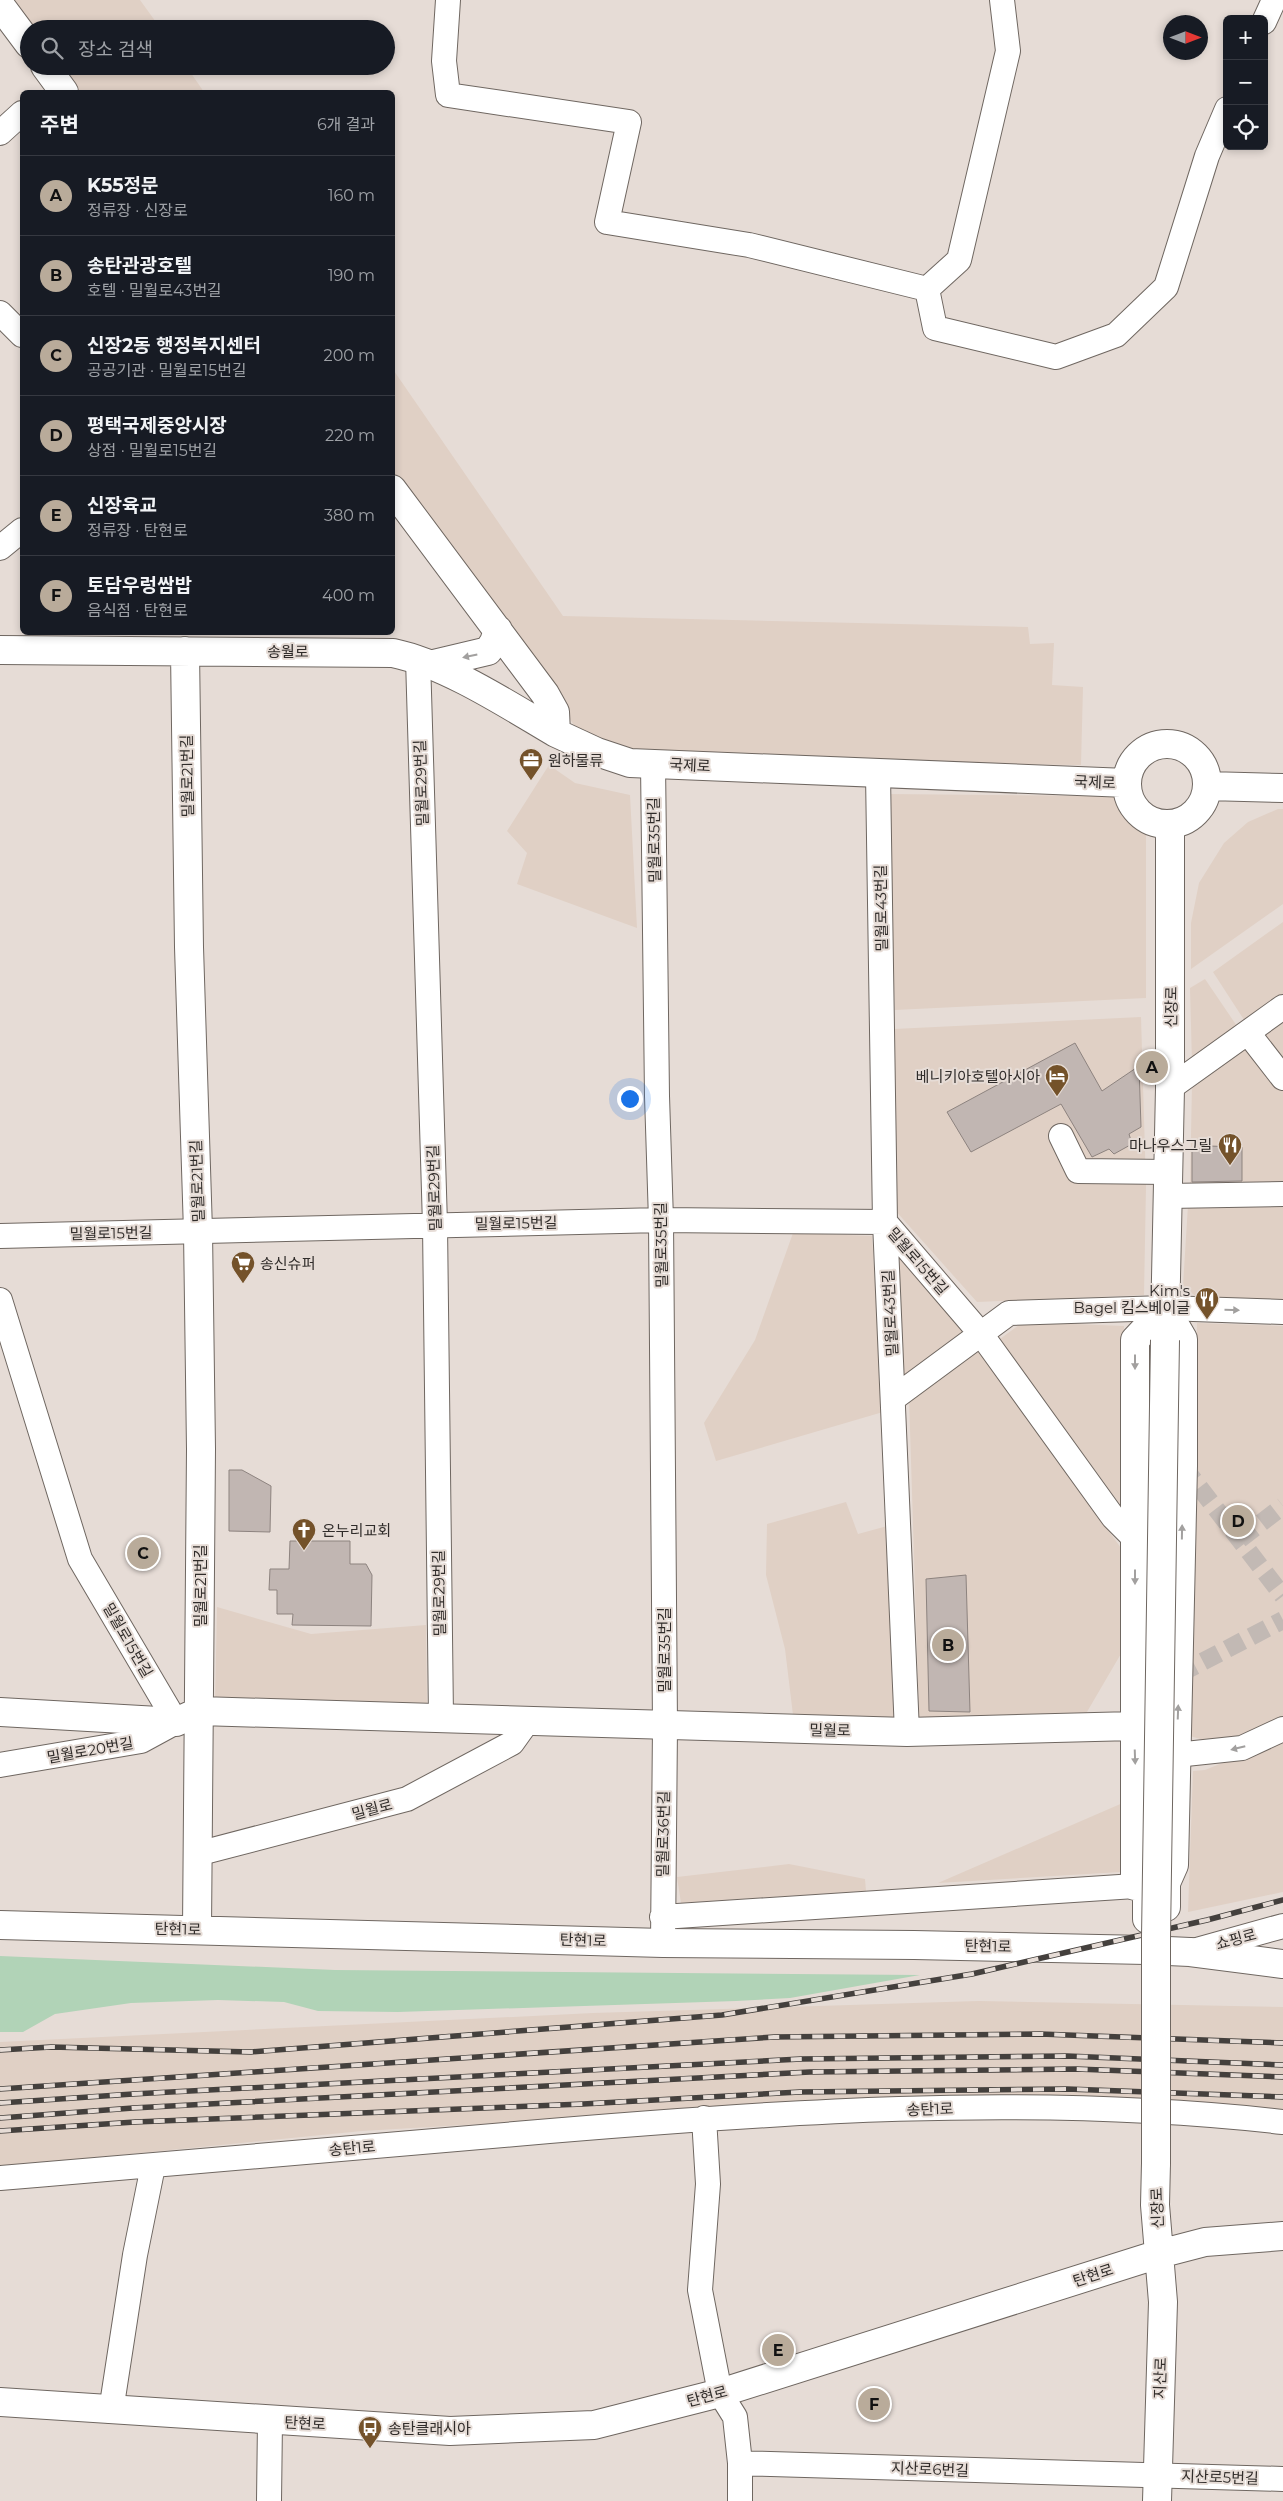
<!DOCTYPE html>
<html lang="ko">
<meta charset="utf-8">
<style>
:root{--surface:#171b24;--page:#242831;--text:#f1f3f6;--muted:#9ea1a6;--line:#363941;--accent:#b9ab9a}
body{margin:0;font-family:Montserrat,"Noto Sans KR",sans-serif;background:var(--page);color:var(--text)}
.controls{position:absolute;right:15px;top:15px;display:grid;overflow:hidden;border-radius:8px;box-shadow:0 2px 8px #0003}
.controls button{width:45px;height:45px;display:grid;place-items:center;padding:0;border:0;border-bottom:1px solid var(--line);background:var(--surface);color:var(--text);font:25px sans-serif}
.compass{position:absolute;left:1163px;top:15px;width:45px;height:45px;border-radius:50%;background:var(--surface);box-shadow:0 2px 8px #0003;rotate:90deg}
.you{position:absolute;left:629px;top:1098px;width:18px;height:18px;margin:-12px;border:4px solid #fff;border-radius:50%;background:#1a73e8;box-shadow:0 0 0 8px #1a73e833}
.badge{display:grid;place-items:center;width:32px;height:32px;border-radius:50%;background:var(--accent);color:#111;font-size:16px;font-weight:700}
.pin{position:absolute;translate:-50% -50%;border:2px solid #fff;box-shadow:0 1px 5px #0006}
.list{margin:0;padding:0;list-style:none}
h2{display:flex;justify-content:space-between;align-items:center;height:65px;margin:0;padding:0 20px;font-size:21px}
h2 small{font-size:16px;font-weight:400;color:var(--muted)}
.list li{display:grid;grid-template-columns:32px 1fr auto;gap:15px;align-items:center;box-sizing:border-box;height:80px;padding:0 20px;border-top:1px solid var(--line)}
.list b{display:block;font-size:19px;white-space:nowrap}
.list p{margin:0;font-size:16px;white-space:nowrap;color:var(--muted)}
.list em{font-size:16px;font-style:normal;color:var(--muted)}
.icon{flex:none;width:28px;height:28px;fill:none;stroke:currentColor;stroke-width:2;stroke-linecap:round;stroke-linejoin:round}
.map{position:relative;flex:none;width:1283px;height:2501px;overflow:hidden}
.search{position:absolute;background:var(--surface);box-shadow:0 2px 8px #0003;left:20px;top:20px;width:375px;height:55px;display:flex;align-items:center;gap:12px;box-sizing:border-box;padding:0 18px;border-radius:28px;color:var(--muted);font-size:19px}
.panel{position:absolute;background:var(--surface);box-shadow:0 2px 8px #0003;left:20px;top:90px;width:375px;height:545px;border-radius:8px}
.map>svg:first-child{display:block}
.built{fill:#e0d0c5}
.green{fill:#b1d3b7}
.building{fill:#c1b6b2;stroke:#8d837f}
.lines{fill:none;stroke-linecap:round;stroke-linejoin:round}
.pedestrian-tunnel{stroke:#c2b9b4;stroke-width:18;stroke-dasharray:18 9;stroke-linecap:butt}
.minor-casing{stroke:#6f6761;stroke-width:26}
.tertiary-casing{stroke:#6f6761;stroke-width:30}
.minor{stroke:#fff;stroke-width:24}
.tertiary{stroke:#fff;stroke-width:28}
.rail-casing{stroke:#44403d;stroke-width:5.5}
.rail{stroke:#e6dcd6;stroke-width:4;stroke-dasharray:11;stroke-linecap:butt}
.tertiary-bridge-casing{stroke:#6f6761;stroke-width:30;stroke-linecap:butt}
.tertiary-bridge{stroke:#fff;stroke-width:28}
.oneway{fill:#a2a09f}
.labels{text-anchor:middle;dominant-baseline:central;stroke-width:4;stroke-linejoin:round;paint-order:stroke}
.street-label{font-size:15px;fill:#302c2a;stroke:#e6dcd6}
.poi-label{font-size:15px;fill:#302c2a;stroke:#e6dcd6;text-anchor:start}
</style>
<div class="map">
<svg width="1283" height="2501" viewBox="0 0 1283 2501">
<rect width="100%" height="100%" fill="#e6dcd6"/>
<path class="built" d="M10,0H140L161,29H31Z
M58,66H186L204,92H77Z
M392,368L563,616L1028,627L1030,644L1054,643L1052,685L1083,687L1081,765L630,759L585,741L443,536L393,472Z
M549,765L575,783L630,795L637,928L517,884L527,853L507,831Z
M886,794L1115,796L1120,811L1132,823L1146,830V998L895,1010Z
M1278,809H1283V904L1191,969V923L1199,883L1224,843L1248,822Z
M1283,922V999L1248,1026L1213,972Z
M1205,979L1241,1032L1192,1063L1190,988Z
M1283,1015V1065L1255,1034Z
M1141,1017L1146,1186L1144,1295L977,1302L894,1209V1029Z
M1247,1044L1283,1086V1187L1190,1189L1192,1083Z
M1283,1200V1305L1203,1302L1183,1286L1188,1205Z
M793,1233L872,1236L883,1412L716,1461L704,1423L755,1340Z
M895,1250L966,1334L901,1379Z
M1023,1322L1124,1326L1121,1506L1000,1339Z
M1197,1323L1283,1326V1716L1240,1735L1207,1741L1190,1736Z
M975,1347L1121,1548L1122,1652L1084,1717H919L909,1397Z
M846,1502L858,1534L891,1525L896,1718L793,1715L785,1649L766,1575L767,1524Z
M217,1607L311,1634L426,1625L427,1707L215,1703Z
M1283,1738V1892L1188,1912L1193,1771L1205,1770Z
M1125,1802L1121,1872L938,1883Z
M789,1864L865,1879L866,1891L681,1903L677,1877Z
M978,2001L1283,2007V2114L1044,2096L841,2103L362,2131L0,2167V2042L593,2013Z"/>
<path class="green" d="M0,1956L335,1970L920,1975L790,1998L736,2001L398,2012L318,2011L284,2002L218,2000L131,2003L55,2014L23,2032H0Z"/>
<path class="building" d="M1075,1043L1102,1091L1139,1066L1141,1127L1129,1134L1132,1144L1114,1154L1109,1149L1092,1157L1061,1104L971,1152L947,1112Z
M1208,1146L1242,1147V1181L1192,1182V1151Z
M229,1470H242L271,1486L270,1532L229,1531Z
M290,1541H350V1564H366L372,1575L371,1626L292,1625L293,1614H277V1590H269L270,1569H289Z
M966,1575L970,1712L929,1711L926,1579Z"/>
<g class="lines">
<path class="pedestrian-tunnel" d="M1183,1466L1283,1596
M1240,1539L1283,1506
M1179,1674L1283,1620"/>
<g class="minor-casing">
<path id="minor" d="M448,0L444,61L448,95L629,122L607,222L749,245L927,289L935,328L1056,357L1116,335L1166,287L1207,156L1227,109
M1264,22L1274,0
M0,133L22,113
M927,289L959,260L1008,51L1002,0
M0,313L22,335
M0,548L22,530
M418,659L435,1225L441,1718
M653,764L657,1096L661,1220L665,1726L663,1943
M878,774L885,1222L907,1732
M1248,1033L1283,1078
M1170,1088L1283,1007
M1061,1136L1078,1171L1169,1172
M1168,1196L1283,1194
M0,1236L661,1220L885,1222L981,1334L1113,1517L1135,1539
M0,1300L80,1559L176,1722L141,1741L0,1765
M894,1398L1009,1313L1165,1308L1283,1312
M1176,1755L1242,1748L1283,1729
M197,1854L407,1799L512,1743L527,1722
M662,1917L1135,1886
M1193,1951L1283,1926
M704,2118L708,2184L700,2290L720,2393L735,2417L740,2463V2501
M0,2178C172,2164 344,2149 515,2134C770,2112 1028,2093 1283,2122
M111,2411L135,2255L153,2166
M740,2463L1283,2479
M269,2501L270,2421"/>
</g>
<g class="tertiary-casing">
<path id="tertiary" d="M0,5L29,44
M45,66L64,92
M392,489L545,694L555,712L556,733L597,752L630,763L1127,783
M0,650L393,653C446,664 510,706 556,733
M185,651L189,947L198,1231L201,1449L197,1929
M429,665L488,651L494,642L498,630
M1127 784a40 40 0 1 1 80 0a40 40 0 1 1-80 0Z
M1207,786L1283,788
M1165,1325L1170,1088V824
M0,1712L176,1722L200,1711L907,1732L1134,1726
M1147,1919V1886H1135V1340L1165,1308L1183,1339V1466L1174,1865L1166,1883V1907
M0,1925L663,1943L914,1945L1146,1950L1190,1952L1283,1964
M1156,2163L1155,2205L1163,2302L1157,2501
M0,2402L450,2431L594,2425L720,2393L1159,2254L1205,2242L1283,2236"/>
</g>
<use href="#minor" class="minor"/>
<use href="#tertiary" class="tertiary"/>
<g class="rail-casing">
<path id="rail" d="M0,2050L51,2047L251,2052L722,2015L972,1974L1207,1920L1283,1900
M0,2089L774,2037L1040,2034L1283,2043
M0,2103L133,2094L801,2059L1067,2056L1283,2065
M0,2118L133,2108L810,2072L1076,2069L1283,2077
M0,2131L135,2122L583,2104L800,2092L1067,2089L1283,2097"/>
</g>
<use href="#rail" class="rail"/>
<g class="tertiary-bridge-casing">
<path id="tertiary-bridge" d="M1156,2163V1937L1165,1340"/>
</g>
<use href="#tertiary-bridge" class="tertiary-bridge"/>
</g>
<defs><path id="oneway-solid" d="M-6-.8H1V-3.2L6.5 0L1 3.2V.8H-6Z" transform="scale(1.25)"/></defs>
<g class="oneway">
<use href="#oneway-solid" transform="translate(470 656) rotate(168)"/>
<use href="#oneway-solid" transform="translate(1232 1310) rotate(2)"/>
<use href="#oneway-solid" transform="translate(1135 1362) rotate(90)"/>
<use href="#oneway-solid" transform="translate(1182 1532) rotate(-89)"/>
<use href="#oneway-solid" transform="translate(1135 1577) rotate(90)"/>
<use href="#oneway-solid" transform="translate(1178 1712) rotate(-88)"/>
<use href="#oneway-solid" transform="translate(1238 1748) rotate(166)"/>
<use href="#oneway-solid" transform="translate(1135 1757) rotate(88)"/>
</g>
<defs>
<g id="office-pin" transform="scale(1.25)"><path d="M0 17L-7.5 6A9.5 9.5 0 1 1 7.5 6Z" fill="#74522a" stroke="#e6dcd6"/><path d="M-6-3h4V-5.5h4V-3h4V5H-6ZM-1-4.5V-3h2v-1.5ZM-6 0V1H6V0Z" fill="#fff"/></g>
<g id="hotel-pin" transform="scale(1.25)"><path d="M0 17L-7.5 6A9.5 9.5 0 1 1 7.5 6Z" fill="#74522a" stroke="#e6dcd6"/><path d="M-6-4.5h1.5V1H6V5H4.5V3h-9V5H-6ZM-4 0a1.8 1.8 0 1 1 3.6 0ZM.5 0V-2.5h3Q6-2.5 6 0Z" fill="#fff"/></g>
<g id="restaurant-pin" transform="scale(1.25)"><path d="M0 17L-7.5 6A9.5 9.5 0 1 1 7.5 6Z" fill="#74522a" stroke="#e6dcd6"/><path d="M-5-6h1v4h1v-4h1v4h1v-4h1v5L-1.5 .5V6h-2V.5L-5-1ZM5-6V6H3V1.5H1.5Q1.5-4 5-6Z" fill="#fff"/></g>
<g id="supermarket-pin" transform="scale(1.25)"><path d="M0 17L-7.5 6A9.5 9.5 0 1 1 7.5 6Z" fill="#74522a" stroke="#e6dcd6"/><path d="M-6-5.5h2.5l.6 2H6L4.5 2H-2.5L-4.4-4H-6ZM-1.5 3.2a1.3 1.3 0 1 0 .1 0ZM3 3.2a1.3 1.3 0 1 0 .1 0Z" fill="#fff"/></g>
<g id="church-pin" transform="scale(1.25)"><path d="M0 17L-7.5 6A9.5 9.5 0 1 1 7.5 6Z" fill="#74522a" stroke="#e6dcd6"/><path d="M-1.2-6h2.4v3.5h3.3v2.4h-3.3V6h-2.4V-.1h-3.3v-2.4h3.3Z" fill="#fff"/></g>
<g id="bus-pin" transform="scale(1.25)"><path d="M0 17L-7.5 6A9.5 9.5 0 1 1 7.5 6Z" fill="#74522a" stroke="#e6dcd6"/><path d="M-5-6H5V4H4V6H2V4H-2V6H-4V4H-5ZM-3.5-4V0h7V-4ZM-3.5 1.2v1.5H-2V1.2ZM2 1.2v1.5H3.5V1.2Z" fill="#fff"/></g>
</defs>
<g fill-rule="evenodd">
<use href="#office-pin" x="531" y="760"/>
<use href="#hotel-pin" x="1057" y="1076"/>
<use href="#restaurant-pin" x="1230" y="1145"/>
<use href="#supermarket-pin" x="243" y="1263"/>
<use href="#restaurant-pin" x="1207" y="1299"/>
<use href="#church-pin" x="304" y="1530"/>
<use href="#bus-pin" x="370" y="2428"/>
</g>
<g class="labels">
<g class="street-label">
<text x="288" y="651">송월로</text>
<text transform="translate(690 765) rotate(3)">국제로</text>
<text transform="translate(187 776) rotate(-91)">밀월로21번길</text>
<text transform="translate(1095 782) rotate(2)">국제로</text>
<text transform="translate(421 783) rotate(-92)">밀월로29번길</text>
<text transform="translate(654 840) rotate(-91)">밀월로35번길</text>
<text transform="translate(881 908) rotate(-91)">밀월로43번길</text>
<text transform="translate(1171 1007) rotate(-89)">신장로</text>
<text transform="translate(197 1181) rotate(-92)">밀월로21번길</text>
<text transform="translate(434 1188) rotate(-92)">밀월로29번길</text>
<text transform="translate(516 1223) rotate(-1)">밀월로15번길</text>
<text transform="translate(111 1233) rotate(-1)">밀월로15번길</text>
<text transform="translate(661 1245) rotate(-91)">밀월로35번길</text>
<text transform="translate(918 1261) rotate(49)">밀월로15번길</text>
<text transform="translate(890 1313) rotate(-93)">밀월로43번길</text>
<text transform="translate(200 1586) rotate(-90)">밀월로21번길</text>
<text transform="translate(439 1593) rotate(-91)">밀월로29번길</text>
<text transform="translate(128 1640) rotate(60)">밀월로15번길</text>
<text transform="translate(664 1650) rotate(-90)">밀월로35번길</text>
<text transform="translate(830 1730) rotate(1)">밀월로</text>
<text transform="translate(90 1750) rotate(-10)">밀월로20번길</text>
<text transform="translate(372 1809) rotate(-15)">밀월로</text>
<text transform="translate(663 1834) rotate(-89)">밀월로36번길</text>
<text transform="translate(178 1929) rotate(1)">탄현1로</text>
<text transform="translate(1236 1939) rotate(-15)">쇼핑로</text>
<text transform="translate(583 1940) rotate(2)">탄현1로</text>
<text transform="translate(988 1946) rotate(1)">탄현1로</text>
<text transform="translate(930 2109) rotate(-2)">송탄1로</text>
<text transform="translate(352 2148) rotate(-5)">송탄1로</text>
<text transform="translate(1157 2208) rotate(-92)">신장로</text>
<text transform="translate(1093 2275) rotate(-18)">탄현로</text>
<text transform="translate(1160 2378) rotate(-88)">지산로</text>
<text transform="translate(707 2396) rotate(-15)">탄현로</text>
<text transform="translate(305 2423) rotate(3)">탄현로</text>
<text transform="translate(930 2469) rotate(2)">지산로6번길</text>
<text transform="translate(1220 2477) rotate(2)">지산로5번길</text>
</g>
<g class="poi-label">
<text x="548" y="760">원하물류</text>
<text x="1040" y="1076" text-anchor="end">베니키아호텔아시아</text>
<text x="1212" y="1145" text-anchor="end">마나우스그릴</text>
<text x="260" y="1263">송신슈퍼</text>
<text x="1190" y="1290" text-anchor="end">Kim's<tspan x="1190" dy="17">Bagel 킴스베이글</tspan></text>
<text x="322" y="1530">온누리교회</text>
<text x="388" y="2428">송탄클래시아</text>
</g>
</g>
</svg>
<div class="controls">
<button>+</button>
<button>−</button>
<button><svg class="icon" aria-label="locate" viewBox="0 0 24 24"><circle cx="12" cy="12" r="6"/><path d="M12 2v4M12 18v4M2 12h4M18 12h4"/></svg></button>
</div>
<svg class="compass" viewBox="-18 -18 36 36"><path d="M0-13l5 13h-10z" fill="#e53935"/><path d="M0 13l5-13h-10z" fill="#9ea1a6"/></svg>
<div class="you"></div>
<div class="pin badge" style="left:1152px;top:1067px">A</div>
<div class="pin badge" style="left:948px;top:1645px">B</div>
<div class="pin badge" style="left:143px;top:1553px">C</div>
<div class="pin badge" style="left:1238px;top:1521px">D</div>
<div class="pin badge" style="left:778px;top:2350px">E</div>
<div class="pin badge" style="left:874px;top:2404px">F</div>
<div class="search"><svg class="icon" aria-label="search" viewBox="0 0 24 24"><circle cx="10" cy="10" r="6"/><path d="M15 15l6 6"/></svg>장소 검색</div>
<section class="panel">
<h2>주변<small>6개 결과</small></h2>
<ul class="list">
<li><span class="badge">A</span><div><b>K55정문</b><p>정류장 · 신장로</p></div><em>160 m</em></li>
<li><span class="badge">B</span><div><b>송탄관광호텔</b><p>호텔 · 밀월로43번길</p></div><em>190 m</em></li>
<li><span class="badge">C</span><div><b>신장2동 행정복지센터</b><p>공공기관 · 밀월로15번길</p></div><em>200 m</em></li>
<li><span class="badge">D</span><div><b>평택국제중앙시장</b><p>상점 · 밀월로15번길</p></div><em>220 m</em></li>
<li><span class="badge">E</span><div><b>신장육교</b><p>정류장 · 탄현로</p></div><em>380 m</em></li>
<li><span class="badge">F</span><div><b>토담우렁쌈밥</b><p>음식점 · 탄현로</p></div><em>400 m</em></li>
</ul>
</section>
</div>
